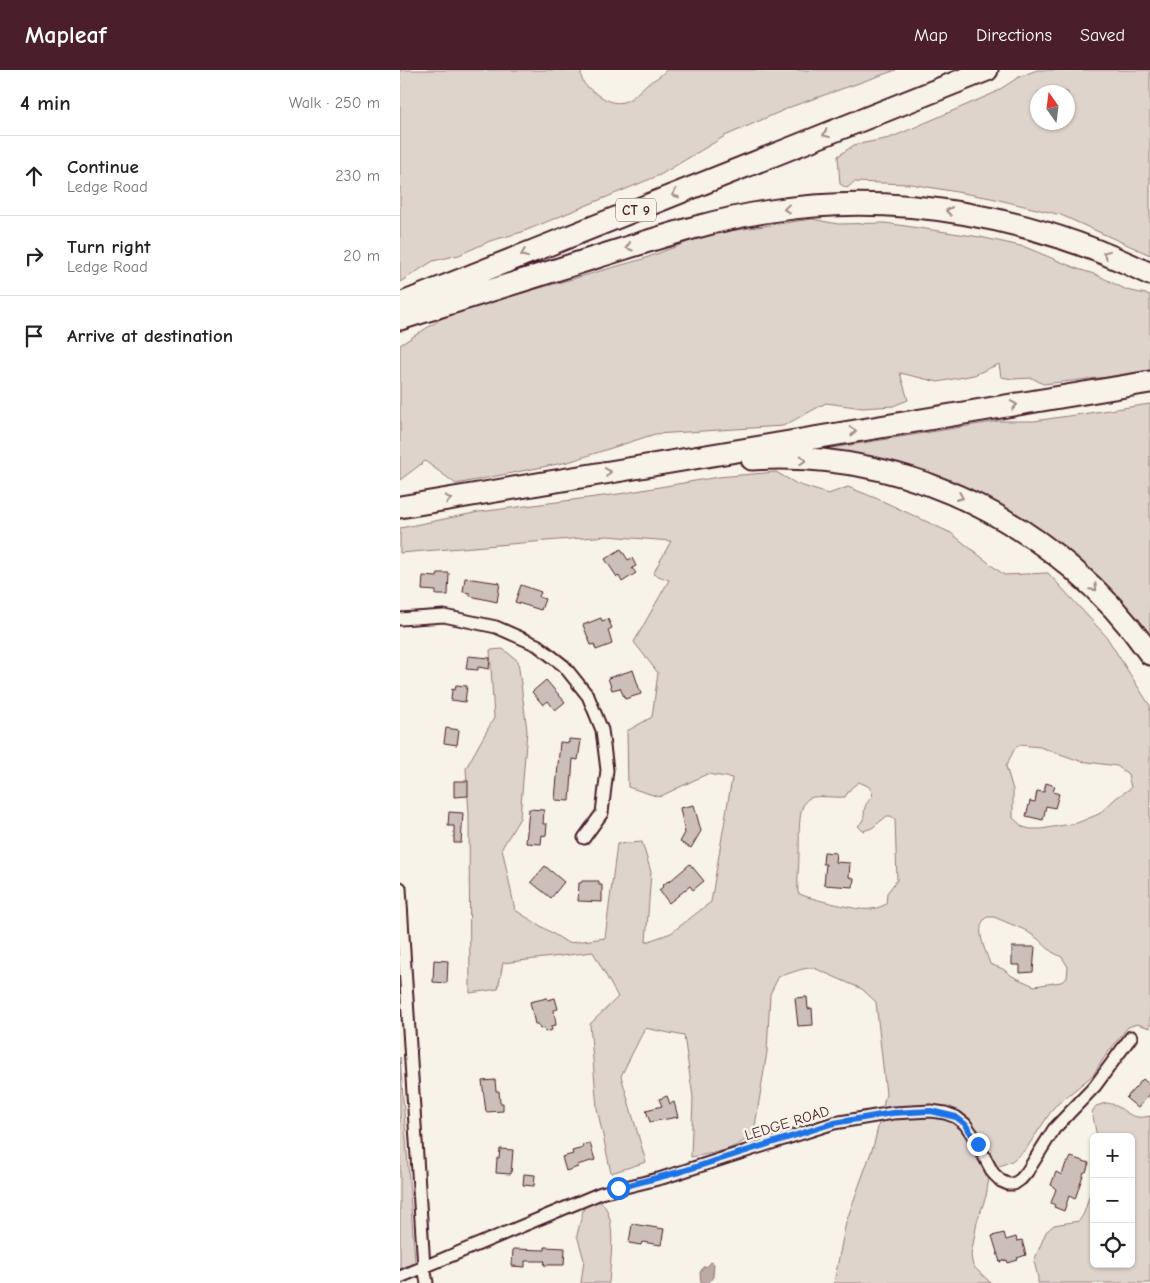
<!DOCTYPE html>
<meta charset="utf-8">
<style>
:root{--surface:#fff;--page:#f6f6f6;--text:#222;--muted:#767676;--line:#e0e0e0;--accent:#4a1f2b}
body{margin:0;font-family:"Comic Neue",sans-serif;background:var(--page);color:var(--text)}
.controls{position:absolute;right:15px;bottom:15px;display:grid;overflow:hidden;border-radius:8px;box-shadow:0 1px 4px #0004}
.controls button{width:45px;height:45px;display:grid;place-items:center;padding:0;border:0;border-bottom:1px solid var(--line);background:var(--surface);color:var(--text);font:25px sans-serif}
.compass{position:absolute;left:630px;top:15px;width:45px;height:45px;border-radius:50%;background:var(--surface);box-shadow:0 1px 4px #0004;rotate:346deg}
.stop{position:absolute;width:15px;height:15px;margin:-11px;border:4px solid #1a73e8;border-radius:50%;background:#fff}
.stop.end{background:#1a73e8;border-color:#fff;box-shadow:0 1px 5px #0008}
.list{margin:0;padding:0;list-style:none}
h2{display:flex;justify-content:space-between;align-items:center;height:65px;margin:0;padding:0 20px;font-size:21px}
h2 small{font-size:16px;font-weight:400;color:var(--muted)}
.list li{display:grid;grid-template-columns:32px 1fr auto;gap:15px;align-items:center;box-sizing:border-box;height:80px;padding:0 20px;border-top:1px solid var(--line)}
.list b{display:block;font-size:19px;white-space:nowrap}
.list p{margin:0;font-size:16px;white-space:nowrap;color:var(--muted)}
.list em{font-size:16px;font-style:normal;color:var(--muted)}
.icon{flex:none;width:28px;height:28px;fill:none;stroke:currentColor;stroke-width:2;stroke-linecap:round;stroke-linejoin:round}
.map{position:relative;flex:none;width:750px;height:1213px;overflow:hidden}
header{display:flex;align-items:center;gap:30px;box-sizing:border-box;height:70px;padding:0 25px;background:var(--accent);color:#fff}
header strong{font-size:24px}
nav{display:flex;gap:28px;margin-inline-start:auto;font-size:18px}
main{display:flex}
aside{flex:1;background:var(--surface)}
.map>svg:first-child{display:block}
.green{fill:#ded4cc;stroke:#947a7c;fill-rule:evenodd}
.water{fill:#bcaaa7;stroke:#8e7275}
.building{fill:#ccbfb9;stroke:#4a1f2b}
.lines{fill:none;stroke-linecap:round;stroke-linejoin:round}
.minor-casing{stroke:#4a1f2b;stroke-width:15}
.motorway-casing{stroke:#4a1f2b;stroke-width:25}
.minor{stroke:#f7f3e8;stroke-width:11}
.motorway{stroke:#f7f3e8;stroke-width:21}
.oneway{stroke:#a0898a}
.route{stroke:#1a73e8;stroke-width:6}
.labels{text-anchor:middle;dominant-baseline:central;stroke-width:5;stroke-linejoin:round;paint-order:stroke}
.shield{fill:#f7f3e8;stroke:#7e5f64;stroke-width:1}
.shield-label{font-size:14px;font-weight:bold;fill:#4a1f2b}
.street-label{font-size:15px;fill:#4a1f2b;stroke:#f7f3e8}
</style>
<header>
<strong>Mapleaf</strong>
<nav><a>Map</a><a>Directions</a><a>Saved</a></nav>
</header>
<main>
<aside>
<h2>4 min<small>Walk · 250 m</small></h2>
<ul class="list">
<li><svg class="icon" aria-label="ahead" viewBox="0 0 24 24"><path d="M12 20V5M6 11l6-6 6 6"/></svg><div><b>Continue</b><p>Ledge Road</p></div><em>230 m</em></li>
<li><svg class="icon" aria-label="right" viewBox="0 0 24 24"><path d="M7 20v-9h11M14 6l5 5-5 5"/></svg><div><b>Turn right</b><p>Ledge Road</p></div><em>20 m</em></li>
<li><svg class="icon" aria-label="arrive" viewBox="0 0 24 24"><path d="M6 21V4h12l-3 4 3 4H6"/></svg><div><b>Arrive at destination</b></div></li>
</ul>
</aside>
<div class="map">
<svg width="750" height="1213" viewBox="0 0 750 1213">
<rect width="100%" height="100%" fill="#f7f3e8"/>
<filter id="ink" filterUnits="userSpaceOnUse"><feTurbulence type="fractalNoise" baseFrequency=".02" numOctaves="2"/><feDisplacementMap in="SourceGraphic" scale="10" xChannelSelector="R" yChannelSelector="G"/><feConvolveMatrix kernelMatrix="1 2 1 2 8 2 1 2 1" color-interpolation-filters="sRGB"/></filter>
<g filter="url(#ink)">
<path class="green" d="M0,0H181C181,12 184,15 194,22C207,31 218,38 233,27C238,23 242,18 247,14C256,8 258,9 266,0H496L393,36L325,66L260,105L122,162L90,171L59,185L33,191L0,212Z
M637,0H750V185L661,145L591,128L511,114L454,112L447,118L440,114L438,86L454,75L490,68L594,23L619,7ZM638,22H668V52H638Z
M412,149L438,154L485,153L580,167L625,177L678,199L697,205L727,220L750,225V300L708,307L643,314L632,308L613,309L601,307L599,294L574,305L538,312L500,303L508,330L493,336L463,338L426,333L383,356L255,364L168,392L56,414L25,391L0,410V275L58,238L108,227L243,189L309,164Z
M750,334V574L658,479L419,380L599,351H634Z
M376,402L397,414L428,424L448,417L478,429L551,463L604,505L648,503L706,566L750,636V958L737,954L728,957L706,985L693,1005L654,1037L626,1079L612,1091L597,1097L590,1102L586,1126L577,1152L571,1186L573,1196L591,1213H434L446,1152L474,1074L486,1024L476,932L462,919L414,898C402,897 391,904 379,906L370,924L367,982L354,1062C338,1080 314,1083 291,1087L293,1027L284,966L245,958L221,1006L246,1092L211,1103L197,1038L190,954L218,927L193,882L103,893L98,919L70,923L69,744L66,698L94,648L90,580L103,579L118,591L127,660L120,748L102,778L115,840L168,873L205,868L217,774L242,772L251,802L246,872L271,863L311,832L332,708L307,704L259,727L228,717L227,661L252,647L258,603L234,572L269,510L253,504L271,471L207,466L0,483V458L79,442L219,424L318,407ZM620,675L640,677L680,691L717,696L728,704L731,718L716,728L699,744L677,753L641,759H630L623,757L613,748V720L606,696L615,678ZM459,712L468,716C478,727 468,728 465,737C463,747 466,748 458,756L463,761L472,758L487,746H491L495,749L497,810L487,823L486,834C478,839 468,840 459,839C448,837 405,828 398,823C397,810 399,797 399,783C400,771 396,733 410,728C415,725 437,728 445,727L451,718ZM587,847H594L625,860L638,869L652,882L662,887L668,897L667,908L661,912L634,916L612,906L603,899L590,894C586,881 573,857 587,847Z
M0,987L15,1192L0,1199Z
M706,1033C723,1034 727,1052 750,1046V1213H638V1208L634,1191L646,1162L654,1155L679,1151C688,1140 687,1126 694,1114V1194H731V1067H697L692,1042L696,1036Z
M198,1131C219,1140 210,1194 209,1213H181L184,1190L177,1165L184,1137Z"/>
<path class="water" d="M311,1192L314,1194L313,1207L308,1213H301L300,1203L303,1197L308,1196Z"/>
<path class="building" d="M221,479L228,490L232,488L236,496L232,498L236,503L222,512L219,506L217,507L205,489Z
M38,503H49L48,525H36V521L22,520L23,506L37,507Z
M65,508L100,513L97,532L70,526V523L63,522Z
M121,515L141,522L139,527L145,529L141,540L115,532Z
M201,548L202,551L208,549L212,558L208,560L212,574L196,580L194,574L191,575L183,555Z
M68,586L90,588L89,599L78,597V600L66,599Z
M233,600L241,624L225,629L220,618L212,620L208,608Z
M146,610L165,632L155,640L148,631L143,635L132,622Z
M56,615L67,616L65,632L51,630L52,619L55,620Z
M46,658L59,660L57,675L44,673Z
M169,669L181,670L178,690L173,689L170,731L155,730L160,672L169,673Z
M54,711H68V726L54,727Z
M646,713L655,716L653,722L659,724L655,738L646,736L643,750L626,746L630,731L635,732L637,721L644,722Z
M294,735L301,761L291,778L280,772L285,763L280,738Z
M129,739L144,740L143,754H147L146,766L142,765L141,774L126,773Z
M49,742L63,743L61,773H54V756H48Z
M424,782L436,783L435,792L450,793L449,807L454,808L453,817L424,815L426,794H423Z
M290,794L304,811L293,820L290,816L269,833L259,820L263,817L262,816L268,811L269,812Z
M145,796L164,812L151,828L131,812Z
M182,811H199V815H202V832L178,831L179,813H181Z
M612,877H635L633,902L620,903V895H612Z
M34,890L48,891L47,913L33,912Z
M407,927L408,939L412,938L413,955L398,956L395,928Z
M147,928L148,930L155,928L158,939L154,940L156,955L151,956L152,960L145,962L144,958L140,959L138,954H135L130,932Z
M743,1009L750,1015V1024L738,1038L726,1028Z
M95,1010L96,1021H99L100,1033H103V1041L86,1042L82,1011Z
M267,1026L270,1034L274,1032L278,1047L250,1052L246,1040L262,1036L259,1029Z
M190,1073L195,1090L177,1095L178,1097L166,1101L162,1087L173,1084L172,1081L183,1078L182,1075Z
M100,1079L113,1080L111,1104L96,1103L97,1088H99Z
M671,1087L689,1093L686,1102H684L675,1129L669,1126L664,1141L654,1137L655,1135L651,1133L656,1119L651,1115L656,1102L662,1105L666,1093H668Z
M124,1104L135,1105L134,1116L123,1115Z
M232,1154L264,1159L261,1175L242,1172L241,1175L229,1173Z
M604,1163L606,1170L616,1167L617,1171L622,1170L626,1185L617,1188L618,1190L608,1193L607,1190L600,1192L592,1166Z
M145,1177L165,1178L164,1195H144L145,1191H125V1197L112,1196L113,1179L145,1180Z"/>
<g class="lines">
<g class="minor-casing">
<path id="minor" d="M0,549L44,546L96,557L137,575L164,596L188,626L202,660L207,700L202,743L184,768
M0,818L24,1197L27,1213
M0,1207L201,1123L262,1108L434,1053L493,1043L531,1041L545,1043L556,1047L565,1054L572,1064L593,1103L601,1111L608,1114H614L621,1109L627,1102L654,1059L695,1016L731,967"/>
</g>
<g class="motorway-casing">
<path id="motorway" d="M0,234L587,0
M0,249C66,228 132,207 197,187C255,169 311,150 371,141C499,121 634,147 750,204
M352,389C509,379 660,456 750,584
M0,437L750,312"/>
</g>
<use href="#minor" class="minor"/>
<use href="#motorway" class="motorway"/>
</g>
<defs><path id="oneway-chevron" d="M-2-3.5L2.5 0L-2 3.5" fill="none" stroke-width="1.6" stroke-linecap="round" stroke-linejoin="round" transform="scale(1.25)"/></defs>
<g class="oneway">
<use href="#oneway-chevron" transform="translate(426 64) rotate(158)"/>
<use href="#oneway-chevron" transform="translate(275 124) rotate(158)"/>
<use href="#oneway-chevron" transform="translate(387 139) rotate(173)"/>
<use href="#oneway-chevron" transform="translate(549 141) rotate(-172)"/>
<use href="#oneway-chevron" transform="translate(229 177) rotate(163)"/>
<use href="#oneway-chevron" transform="translate(124 184) rotate(158)"/>
<use href="#oneway-chevron" transform="translate(706 184) rotate(-158)"/>
<use href="#oneway-chevron" transform="translate(614 335) rotate(-9)"/>
<use href="#oneway-chevron" transform="translate(453 361) rotate(-9)"/>
<use href="#oneway-chevron" transform="translate(403 390) rotate(3)"/>
<use href="#oneway-chevron" transform="translate(208 402) rotate(-9)"/>
<use href="#oneway-chevron" transform="translate(560 427) rotate(23)"/>
<use href="#oneway-chevron" transform="translate(48 429) rotate(-9)"/>
<use href="#oneway-chevron" transform="translate(694 518) rotate(45)"/>
</g>
</g>
<g class="lines" filter="url(#ink)">
<path class="route" d="M218,1118L283,1101L434,1053L492,1043L531,1041L556,1047L565,1054L578,1074"/>
</g>
<g class="labels">
<rect class="shield" x="216" y="128.5" width="40" height="23" rx="4"/>
<g class="shield-label">
<text x="236" y="140">CT 9</text>
</g>
<g class="street-label">
<text transform="translate(387 1053) rotate(-17)">LEDGE ROAD</text>
</g>
</g>
</svg>
<div class="controls">
<button>+</button>
<button>−</button>
<button><svg class="icon" aria-label="locate" viewBox="0 0 24 24"><circle cx="12" cy="12" r="6"/><path d="M12 2v4M12 18v4M2 12h4M18 12h4"/></svg></button>
</div>
<svg class="compass" viewBox="-18 -18 36 36"><path d="M0-13l5 13h-10z" fill="#e53935"/><path d="M0 13l5-13h-10z" fill="#767676"/></svg>
<div class="stop" style="left:218px;top:1118px"></div>
<div class="stop end" style="left:578px;top:1074px"></div>
</div>
</main>
